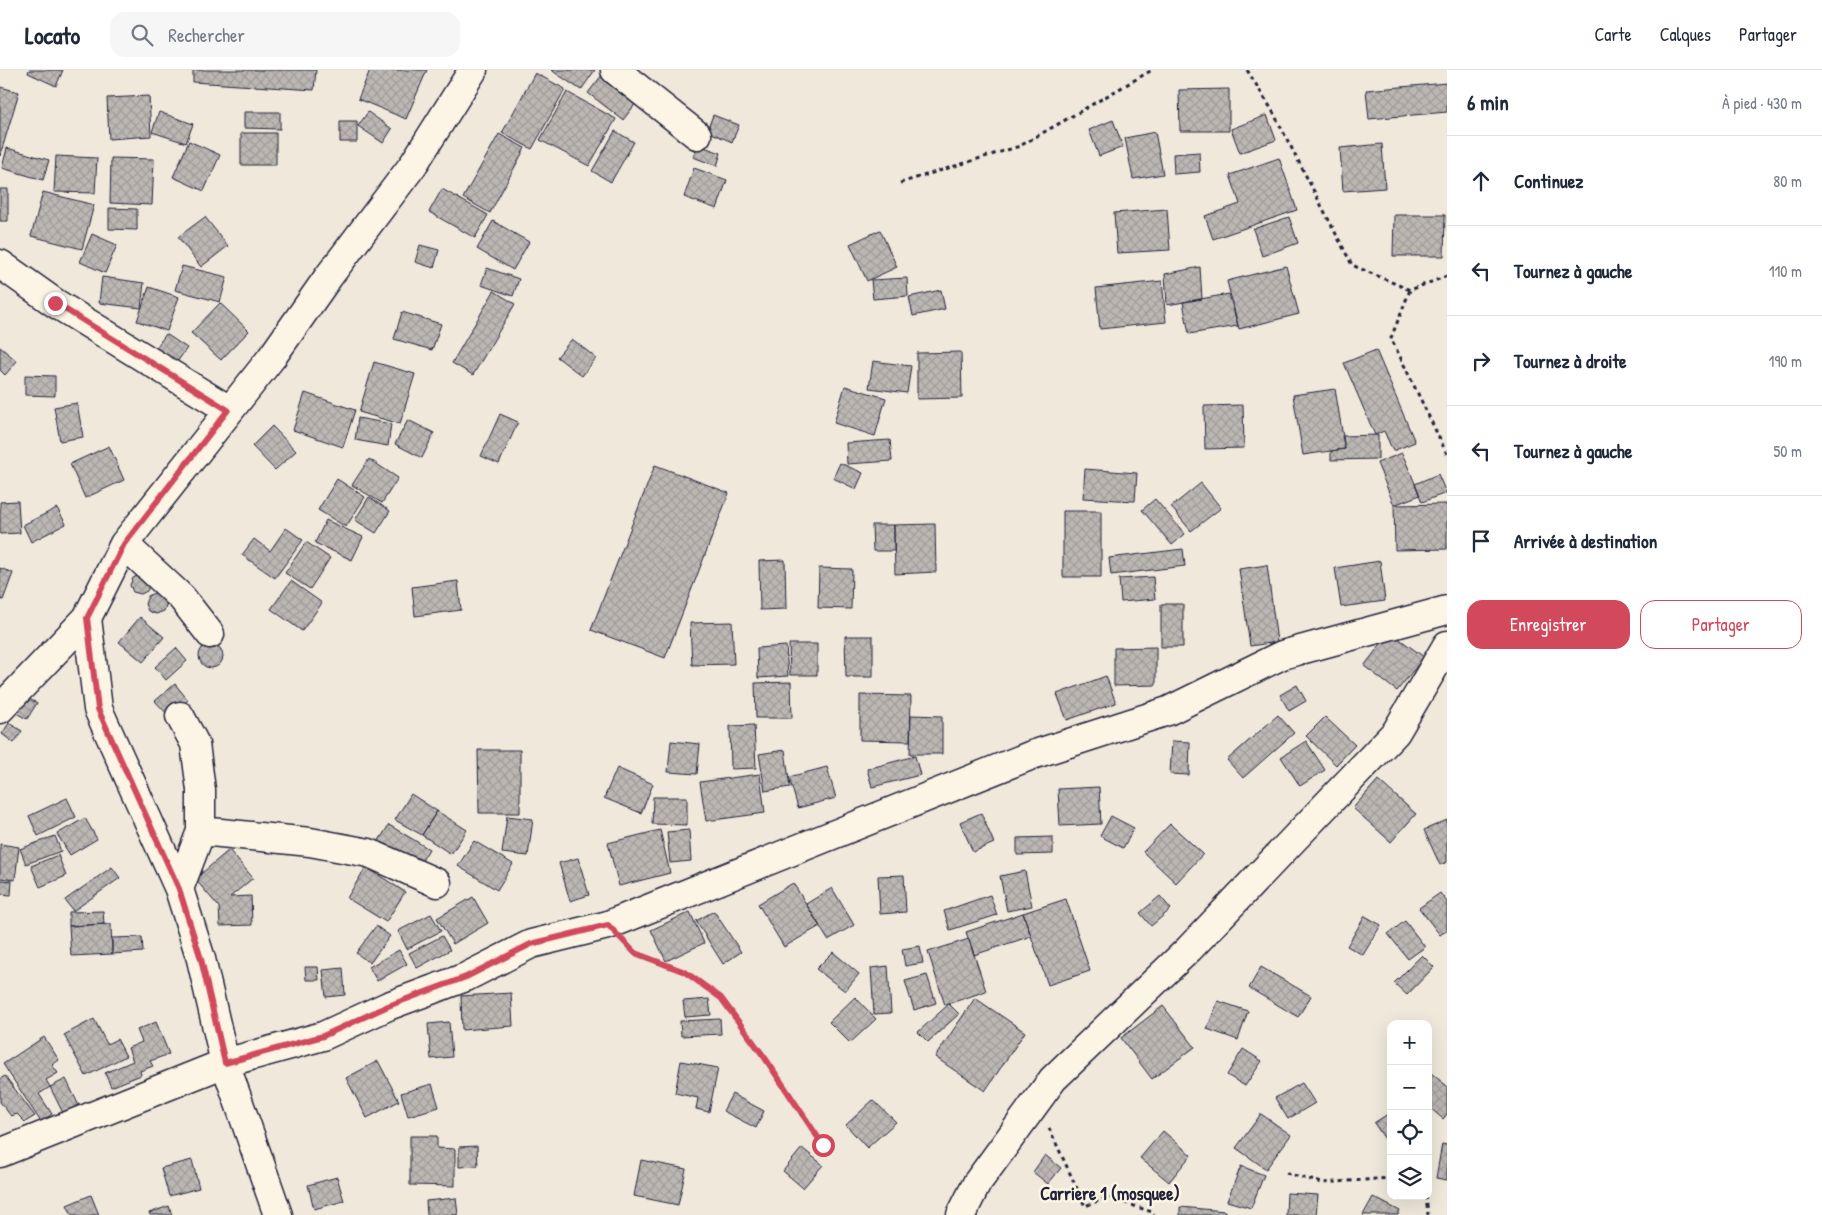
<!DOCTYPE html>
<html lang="fr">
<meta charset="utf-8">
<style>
:root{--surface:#fff;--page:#f6f6f7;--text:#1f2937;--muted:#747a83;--line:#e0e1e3;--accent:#d1495b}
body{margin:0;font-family:"Patrick Hand",sans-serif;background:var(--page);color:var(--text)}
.controls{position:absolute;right:15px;bottom:15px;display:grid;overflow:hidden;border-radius:10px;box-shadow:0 5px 20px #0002}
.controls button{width:45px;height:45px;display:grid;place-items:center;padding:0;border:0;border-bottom:1px solid var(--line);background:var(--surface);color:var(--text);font:25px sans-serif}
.stop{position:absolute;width:15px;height:15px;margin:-11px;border:4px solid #d1495b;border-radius:50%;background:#fff}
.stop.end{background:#d1495b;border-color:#fff;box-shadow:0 1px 5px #0008}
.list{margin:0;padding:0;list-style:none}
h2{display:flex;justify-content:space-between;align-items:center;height:65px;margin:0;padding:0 20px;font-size:21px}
h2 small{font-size:16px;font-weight:400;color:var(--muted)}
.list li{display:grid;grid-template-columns:32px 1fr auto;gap:15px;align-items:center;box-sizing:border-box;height:90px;padding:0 20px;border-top:1px solid var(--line)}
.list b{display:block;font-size:19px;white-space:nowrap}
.list em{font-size:16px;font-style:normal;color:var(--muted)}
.actions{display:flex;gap:10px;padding:15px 20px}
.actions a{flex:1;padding:11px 0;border:1px solid var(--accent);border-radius:15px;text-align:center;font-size:18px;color:var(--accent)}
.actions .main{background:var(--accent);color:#fff}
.icon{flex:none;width:28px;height:28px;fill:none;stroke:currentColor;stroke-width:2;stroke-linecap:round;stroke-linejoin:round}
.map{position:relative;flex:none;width:1447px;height:1145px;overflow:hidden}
header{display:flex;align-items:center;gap:30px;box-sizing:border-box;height:70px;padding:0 25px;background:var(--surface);border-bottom:1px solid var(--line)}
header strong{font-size:24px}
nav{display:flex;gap:28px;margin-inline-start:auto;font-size:18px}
.search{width:350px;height:45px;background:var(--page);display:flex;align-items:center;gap:12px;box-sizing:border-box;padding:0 18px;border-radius:15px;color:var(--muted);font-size:19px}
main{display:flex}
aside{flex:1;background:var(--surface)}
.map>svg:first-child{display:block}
.building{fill:url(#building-cross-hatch);stroke:#22223b}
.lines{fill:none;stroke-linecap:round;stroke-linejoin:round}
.minor-casing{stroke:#22223b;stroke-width:31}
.path{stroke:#22223b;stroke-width:3;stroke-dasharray:4 4;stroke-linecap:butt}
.minor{stroke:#fcf5e5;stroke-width:28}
.route{stroke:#d1495b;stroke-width:6}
.labels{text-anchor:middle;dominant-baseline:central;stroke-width:5;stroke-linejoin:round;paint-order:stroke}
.neighbourhood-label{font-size:18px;font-weight:bold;fill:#22223b;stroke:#fcf5e5}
</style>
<header>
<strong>Locato</strong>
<div class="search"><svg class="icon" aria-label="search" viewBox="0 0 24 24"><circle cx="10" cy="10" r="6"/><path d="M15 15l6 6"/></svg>Rechercher</div>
<nav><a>Carte</a><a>Calques</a><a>Partager</a></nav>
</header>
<main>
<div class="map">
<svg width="1447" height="1145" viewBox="0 0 1447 1145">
<defs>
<pattern id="building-cross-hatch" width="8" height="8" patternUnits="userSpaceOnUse" patternTransform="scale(1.25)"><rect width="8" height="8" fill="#bcb7b3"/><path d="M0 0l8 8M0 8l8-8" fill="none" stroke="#a19d9b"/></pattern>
</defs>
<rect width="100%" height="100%" fill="#efe8db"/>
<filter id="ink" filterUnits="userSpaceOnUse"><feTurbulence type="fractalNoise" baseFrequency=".02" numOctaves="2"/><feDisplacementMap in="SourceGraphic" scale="10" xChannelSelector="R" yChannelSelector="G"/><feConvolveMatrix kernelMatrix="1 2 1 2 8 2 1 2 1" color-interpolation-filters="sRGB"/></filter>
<g filter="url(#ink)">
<path class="building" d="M29,0H63L56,16L28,3Z
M193,0H316L314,20L193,12Z
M370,0H427L406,49L358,29Z
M551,0H595L581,20Z
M535,3L565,19L532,79L502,63Z
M602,5L637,32L623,50L588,23Z
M1447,13V42L1369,49L1366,20Z
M0,17L19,22L0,86Z
M1229,19V61H1180L1179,20Z
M567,22L616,49L589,96L540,70Z
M149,26L151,66L109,69L107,28Z
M159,42L193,54L186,73L152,62Z
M244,42H280V59L244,58Z
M368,42L392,59L383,73L358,56Z
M713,45L739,55L732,72L707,61Z
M1267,45L1276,70L1240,83L1231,59Z
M1113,50L1123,77L1099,86L1089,60Z
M340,51H357V72H340Z
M615,61L634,72L611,112L592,101Z
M1155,62L1163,104L1133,109L1125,68Z
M241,63H276V95H241Z
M499,64L525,78L490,143L463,128Z
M189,71L220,85L204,121L173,107Z
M1382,74L1385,118L1343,121L1340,78Z
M698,75L721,83L717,96L693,87Z
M7,78L49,90L43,110L2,98Z
M1199,82L1200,102L1174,104L1173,84Z
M56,86L97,88L95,123L54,122Z
M111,88L154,89L152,135L110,133Z
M1279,88L1297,140L1213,169L1205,146L1240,134L1230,105Z
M694,98L727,110L717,139L684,127Z
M0,119H8V151H0Z
M442,119L488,145L475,168L429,142Z
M43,122L94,135L82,179L31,166Z
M109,138L137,139V160L109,159Z
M1167,139L1170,180L1117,183L1114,143Z
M1394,145H1445L1444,186H1393Z
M205,147L228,176L201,197L178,167Z
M1289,147L1298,173L1262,186L1253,159Z
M493,151L529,172L513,200L477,179Z
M880,160L897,197L867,211L850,174Z
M92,164L117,175L105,203L80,192Z
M420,175L439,180L434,198L415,192Z
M182,196L227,207L220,232L175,220Z
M1286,196L1299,244L1239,259L1227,211Z
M1200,197L1202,229L1167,235L1165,204Z
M487,198L519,209L513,226L481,215Z
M102,207L144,213L141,238L99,233Z
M907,208L908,226L873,229L871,210Z
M1162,211L1166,252L1100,259L1096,218Z
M149,217L179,227L167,261L137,251Z
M941,220L945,239L913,246L909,227Z
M494,221L515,234L473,305L452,293Z
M1229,224L1238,256L1189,264L1183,232Z
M220,233L249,261L221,290L191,263Z
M402,242L441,254L432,280L394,269Z
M166,264L187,278L165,309L144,294Z
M572,269L596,288L582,306L557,287Z
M0,277L17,291L5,305L0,300Z
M1376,280L1415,372L1393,381L1384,361L1375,365L1344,293Z
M961,282L962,328L917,329V283Z
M873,291L911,296L907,323L869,318Z
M374,292L415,304L400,354L359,342Z
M25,305L55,306V326L25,325Z
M845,316L886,328L875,366L834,353Z
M1335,319L1345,379L1303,385L1293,325Z
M305,323L355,340L343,377L293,360Z
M77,333L83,367L60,371L54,337Z
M1243,335L1244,378L1205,379L1204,336Z
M500,344L518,352L499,394L481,386Z
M358,348L391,354L388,376L355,370Z
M408,350L434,363L422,388L395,374Z
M272,356L296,381L275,400L252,376Z
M1378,365V389L1331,390V381L1345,379L1342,366Z
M890,370L892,391L847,394L846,373Z
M109,376L124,410L85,428L70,394Z
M1402,383L1420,425L1394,435L1377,393Z
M369,389L398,408L382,433L352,415Z
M840,393L863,403L856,419L833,408Z
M655,395L729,423L665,588L591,560Z
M1085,399L1137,403L1135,431L1083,428Z
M1438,404L1446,423L1422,432L1415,414Z
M337,409L365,427L346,457L318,440Z
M1201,413L1221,438L1191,461L1171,437Z
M369,427L390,441L376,463L355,450Z
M1155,429L1185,464L1172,475L1142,440Z
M18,431L20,463L0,464V432Z
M1447,434V479L1395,480L1394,435Z
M57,438L66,454L31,472L23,455Z
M1063,441H1101V507H1063Z
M326,450L363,467L352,490L315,473Z
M935,454L936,502L895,504L894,455Z
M872,455H894V481H873Z
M286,458L303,470L275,508L242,485L254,469L270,481Z
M306,472L330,488L310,519L285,503Z
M1183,479L1185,496L1111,505L1109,488Z
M785,490L786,539L760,540L759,491Z
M1380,491L1385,531L1341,537L1335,498Z
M1267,495L1277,572L1250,576L1239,499Z
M0,498L13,503L3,530L0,529Z
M819,498L852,499L851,539L818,538Z
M139,505L150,514L147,521L141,524L133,522L130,515L133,508Z
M1153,507L1155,529L1121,532L1119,509Z
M291,511L322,533L302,561L271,539Z
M458,511L461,540L415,546L412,517Z
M156,522L167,533L164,541L156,544L148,541L145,534L148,526Z
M1161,534H1183V577H1161Z
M140,547L164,567L143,592L119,572Z
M732,552L734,594L692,595L690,553Z
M1390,562L1424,587L1397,621L1364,596Z
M845,566H873V607H846Z
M199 586a12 12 0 1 1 24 0a12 12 0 1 1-24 0Z
M789,574H817V605H790Z
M786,576L788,606L758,608L757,578Z
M1156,577V615L1114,616V578Z
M176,578L187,591L166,610L155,597Z
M1106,606L1116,633L1067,650L1057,624Z
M791,612L792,648H756L755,613Z
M175,614L188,630L169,646L155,631Z
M1297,615L1306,631L1289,641L1280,625Z
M860,625L911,626L910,671L860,670Z
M23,626L37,633L27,649L14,642Z
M911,645L942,646V684H910Z
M1278,645L1294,663L1243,708L1227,690Z
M1325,647L1355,675L1336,695L1306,666Z
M9,653L22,661L14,673L2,664Z
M754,655L756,698L731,699L730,656Z
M671,671L700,674L697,704L668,702Z
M1172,671L1190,672L1189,705L1170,704Z
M1306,671L1325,700L1300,716L1281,687Z
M478,680H520V743H479Z
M785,680L790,717L765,721L759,684Z
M915,686L920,705L872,717L867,699Z
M827,697L836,728L798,738L789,707Z
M617,698L653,714L641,743L604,728Z
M760,704L765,743L706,751L700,712Z
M1378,710L1416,744L1391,772L1353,738Z
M1099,717L1101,754L1060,756L1058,719Z
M411,724L437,741L422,765L395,750Z
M653,727H687V755L652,754Z
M67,728L76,747L38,766L29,746Z
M437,741L467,760L451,784L422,765Z
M981,743L994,773L973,782L960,752Z
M507,746L533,749L528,786L502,783Z
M1111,746L1134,758L1123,778L1100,766Z
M85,748L97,769L70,785L57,764Z
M1447,750V792L1440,795L1424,760Z
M1170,754L1203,784L1176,813L1143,782Z
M389,755L429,779L417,799L376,775Z
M660,760L670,803L619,816L608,773Z
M689,760L691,791L670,793L667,762Z
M55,766L61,781L26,794L20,779Z
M1053,767V784L1017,785V768Z
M474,771L513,794L497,820L458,796Z
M0,774L19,777L15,810L0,808Z
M229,780L253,808L230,827L251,826L252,855L220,856L219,837L195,809Z
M58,785L66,806L40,817L31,796Z
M578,788L589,825L570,831L559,793Z
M112,797L120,808L73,841L65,830Z
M366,797L405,822L386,852L347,828Z
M1025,801L1032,836L1007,841L1000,806Z
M904,805L906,842L880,844L878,806Z
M0,810L12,811L11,825L0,824Z
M793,813L820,856L784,877L758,834Z
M832,818L854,855L828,870L806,834Z
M1440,823L1447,832V860L1440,865L1419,838Z
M990,825L997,845L950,860L944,841Z
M1160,826L1171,839L1151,856L1140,843Z
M473,827L488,853L453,874L437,848Z
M1066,829L1090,901L1048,915L1023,843Z
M103,841L104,854L69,856V842Z
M714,841L741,882L723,894L696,851Z
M690,842L704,873L666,891L651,860Z
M1023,843L1031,866L974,885L966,862Z
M431,844L441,861L407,879L398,861Z
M1365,846L1381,855L1363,885L1347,876Z
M1405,851L1425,877L1408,889L1388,864Z
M111,854L112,884L71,886L69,856Z
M376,856L390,866L370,893L356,883Z
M442,866L450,880L417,898L409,883Z
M142,867L143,882L112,884V868Z
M969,869L986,921L945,935L928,882Z
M920,876L923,893L905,896L902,879Z
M399,880L407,894L377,911L369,897Z
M833,882L859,904L845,921L816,899Z
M1422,885L1434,897L1407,925L1394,913Z
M888,896L891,943L874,944L871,898Z
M305,897H318L319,910H306Z
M1261,897L1311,926L1298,947L1249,918Z
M343,898L345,925L326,927L323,900Z
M927,905L936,933L914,940L905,911Z
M511,923L513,956L462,960L461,926Z
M855,927L876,949L850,973L829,952Z
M975,928L1025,962L985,1021L935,987Z
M709,929L711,945L685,947L683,931Z
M1218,931L1248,941L1238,970L1207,959Z
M949,934L959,944L928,972L918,962Z
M1163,936L1195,977L1152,1009L1121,968Z
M94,949L107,974L117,969L126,986L86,1006L64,965Z
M720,949L721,964L681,966L680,951Z
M156,952L169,984L150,991L153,996L140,1001L141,1005L111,1017L105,1003L133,991L128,978L142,972L137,960Z
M449,952L452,987L431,989L428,954Z
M44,967L59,990L52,995L58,1003L46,1010L50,1017L39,1024L52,1044L41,1052L3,994Z
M1243,979L1262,991L1245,1016L1227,1005Z
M378,991L399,1031L367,1048L346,1008Z
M681,991L718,998L709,1042L696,1039L698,1028L675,1023Z
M1431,1003L1447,1016V1044L1443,1049L1428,1036V1006Z
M5,1006L35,1046L25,1052L17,1044L11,1046L0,1032V1009Z
M66,1009L83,1044L67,1051L50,1017Z
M1302,1013L1315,1033L1288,1049L1275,1028Z
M432,1014L439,1037L408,1046L401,1023Z
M732,1024L764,1041L756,1058L723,1041Z
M873,1030L896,1052L867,1078L846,1055Z
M1391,1042V1078L1374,1053Z
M1261,1044L1291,1065L1266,1099L1236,1078Z
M1163,1061L1191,1085L1169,1112L1140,1088Z
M410,1066H437V1078L455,1079V1116L410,1115Z
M1442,1074L1447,1075V1110L1436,1108Z
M477,1076L478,1096L459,1097V1077Z
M802,1078L823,1095L803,1118L783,1101Z
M1045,1085L1061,1098L1048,1114L1033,1102Z
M192,1090L199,1118L169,1126L161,1098Z
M641,1090L686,1099L678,1135L634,1126Z
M1241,1096L1264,1105L1251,1138L1227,1131Z
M337,1107L344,1131L314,1139L308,1115Z
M1287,1123L1318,1125L1316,1145H1286Z
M91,1125L99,1145H72L67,1135Z
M1373,1127L1400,1141L1398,1145H1363Z
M456,1128L458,1145H427L426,1131Z
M169,1136L172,1145H150L149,1143Z
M1180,1137L1225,1141V1145H1180Z"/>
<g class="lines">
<g class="minor-casing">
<path id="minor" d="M615,0L697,65
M0,194L55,233L229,340
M124,474L182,528L210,564
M87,548L98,639L179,819L201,889L225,993L278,1145
M0,639L87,548L124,474L272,287L329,206L413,95L473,0
M180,646L195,674L201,720V761
M179,819L201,761L310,772L369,783L437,813
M0,1083L225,993L323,966L388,936L466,907L531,874L608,855L1032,685L1168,641L1282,585L1447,540
M961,1145L977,1113L1053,1009L1189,879L1396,662L1447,575"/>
</g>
<path class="path" d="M1247,0L1272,40L1352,195L1410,220
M900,113L1020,76L1152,0
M1447,206L1410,220L1391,268L1447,384
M628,876L635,883L685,902L721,928L765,988L823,1075
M1049,1058L1085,1136L1108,1127L1152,1142L1154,1145
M1286,1103L1322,1113L1391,1108
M1426,1126L1428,1145"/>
<use href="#minor" class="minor"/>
</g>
</g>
<g class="lines" filter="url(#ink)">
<path class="route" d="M55,233L228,340L124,474L87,548L98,639L179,819L201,889L225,993L323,966L388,936L466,907L531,874L608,855L635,883L685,902L721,928L765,988L823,1075"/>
</g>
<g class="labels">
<g class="neighbourhood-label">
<text x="1110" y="1123">Carriere 1 (mosquee)</text>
</g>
</g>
</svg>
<div class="controls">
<button>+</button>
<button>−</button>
<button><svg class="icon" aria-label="locate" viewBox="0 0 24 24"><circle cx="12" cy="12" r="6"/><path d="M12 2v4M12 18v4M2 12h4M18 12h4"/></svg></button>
<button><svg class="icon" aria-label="layers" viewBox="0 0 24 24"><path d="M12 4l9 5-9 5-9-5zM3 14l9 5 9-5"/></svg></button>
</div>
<div class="stop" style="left:823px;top:1075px"></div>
<div class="stop end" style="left:55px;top:233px"></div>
</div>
<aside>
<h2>6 min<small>À pied · 430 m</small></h2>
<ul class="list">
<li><svg class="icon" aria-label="ahead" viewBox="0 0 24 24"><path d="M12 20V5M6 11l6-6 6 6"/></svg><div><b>Continuez</b></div><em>80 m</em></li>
<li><svg class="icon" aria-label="left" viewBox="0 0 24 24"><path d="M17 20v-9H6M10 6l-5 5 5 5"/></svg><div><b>Tournez à gauche</b></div><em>110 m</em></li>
<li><svg class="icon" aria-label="right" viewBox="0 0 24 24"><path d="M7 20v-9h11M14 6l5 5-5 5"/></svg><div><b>Tournez à droite</b></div><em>190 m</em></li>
<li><svg class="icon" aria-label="left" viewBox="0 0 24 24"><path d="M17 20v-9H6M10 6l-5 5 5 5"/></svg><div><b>Tournez à gauche</b></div><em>50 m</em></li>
<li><svg class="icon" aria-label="arrive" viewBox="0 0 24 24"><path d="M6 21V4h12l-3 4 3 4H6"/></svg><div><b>Arrivée à destination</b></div></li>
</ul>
<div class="actions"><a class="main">Enregistrer</a><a>Partager</a></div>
</aside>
</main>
